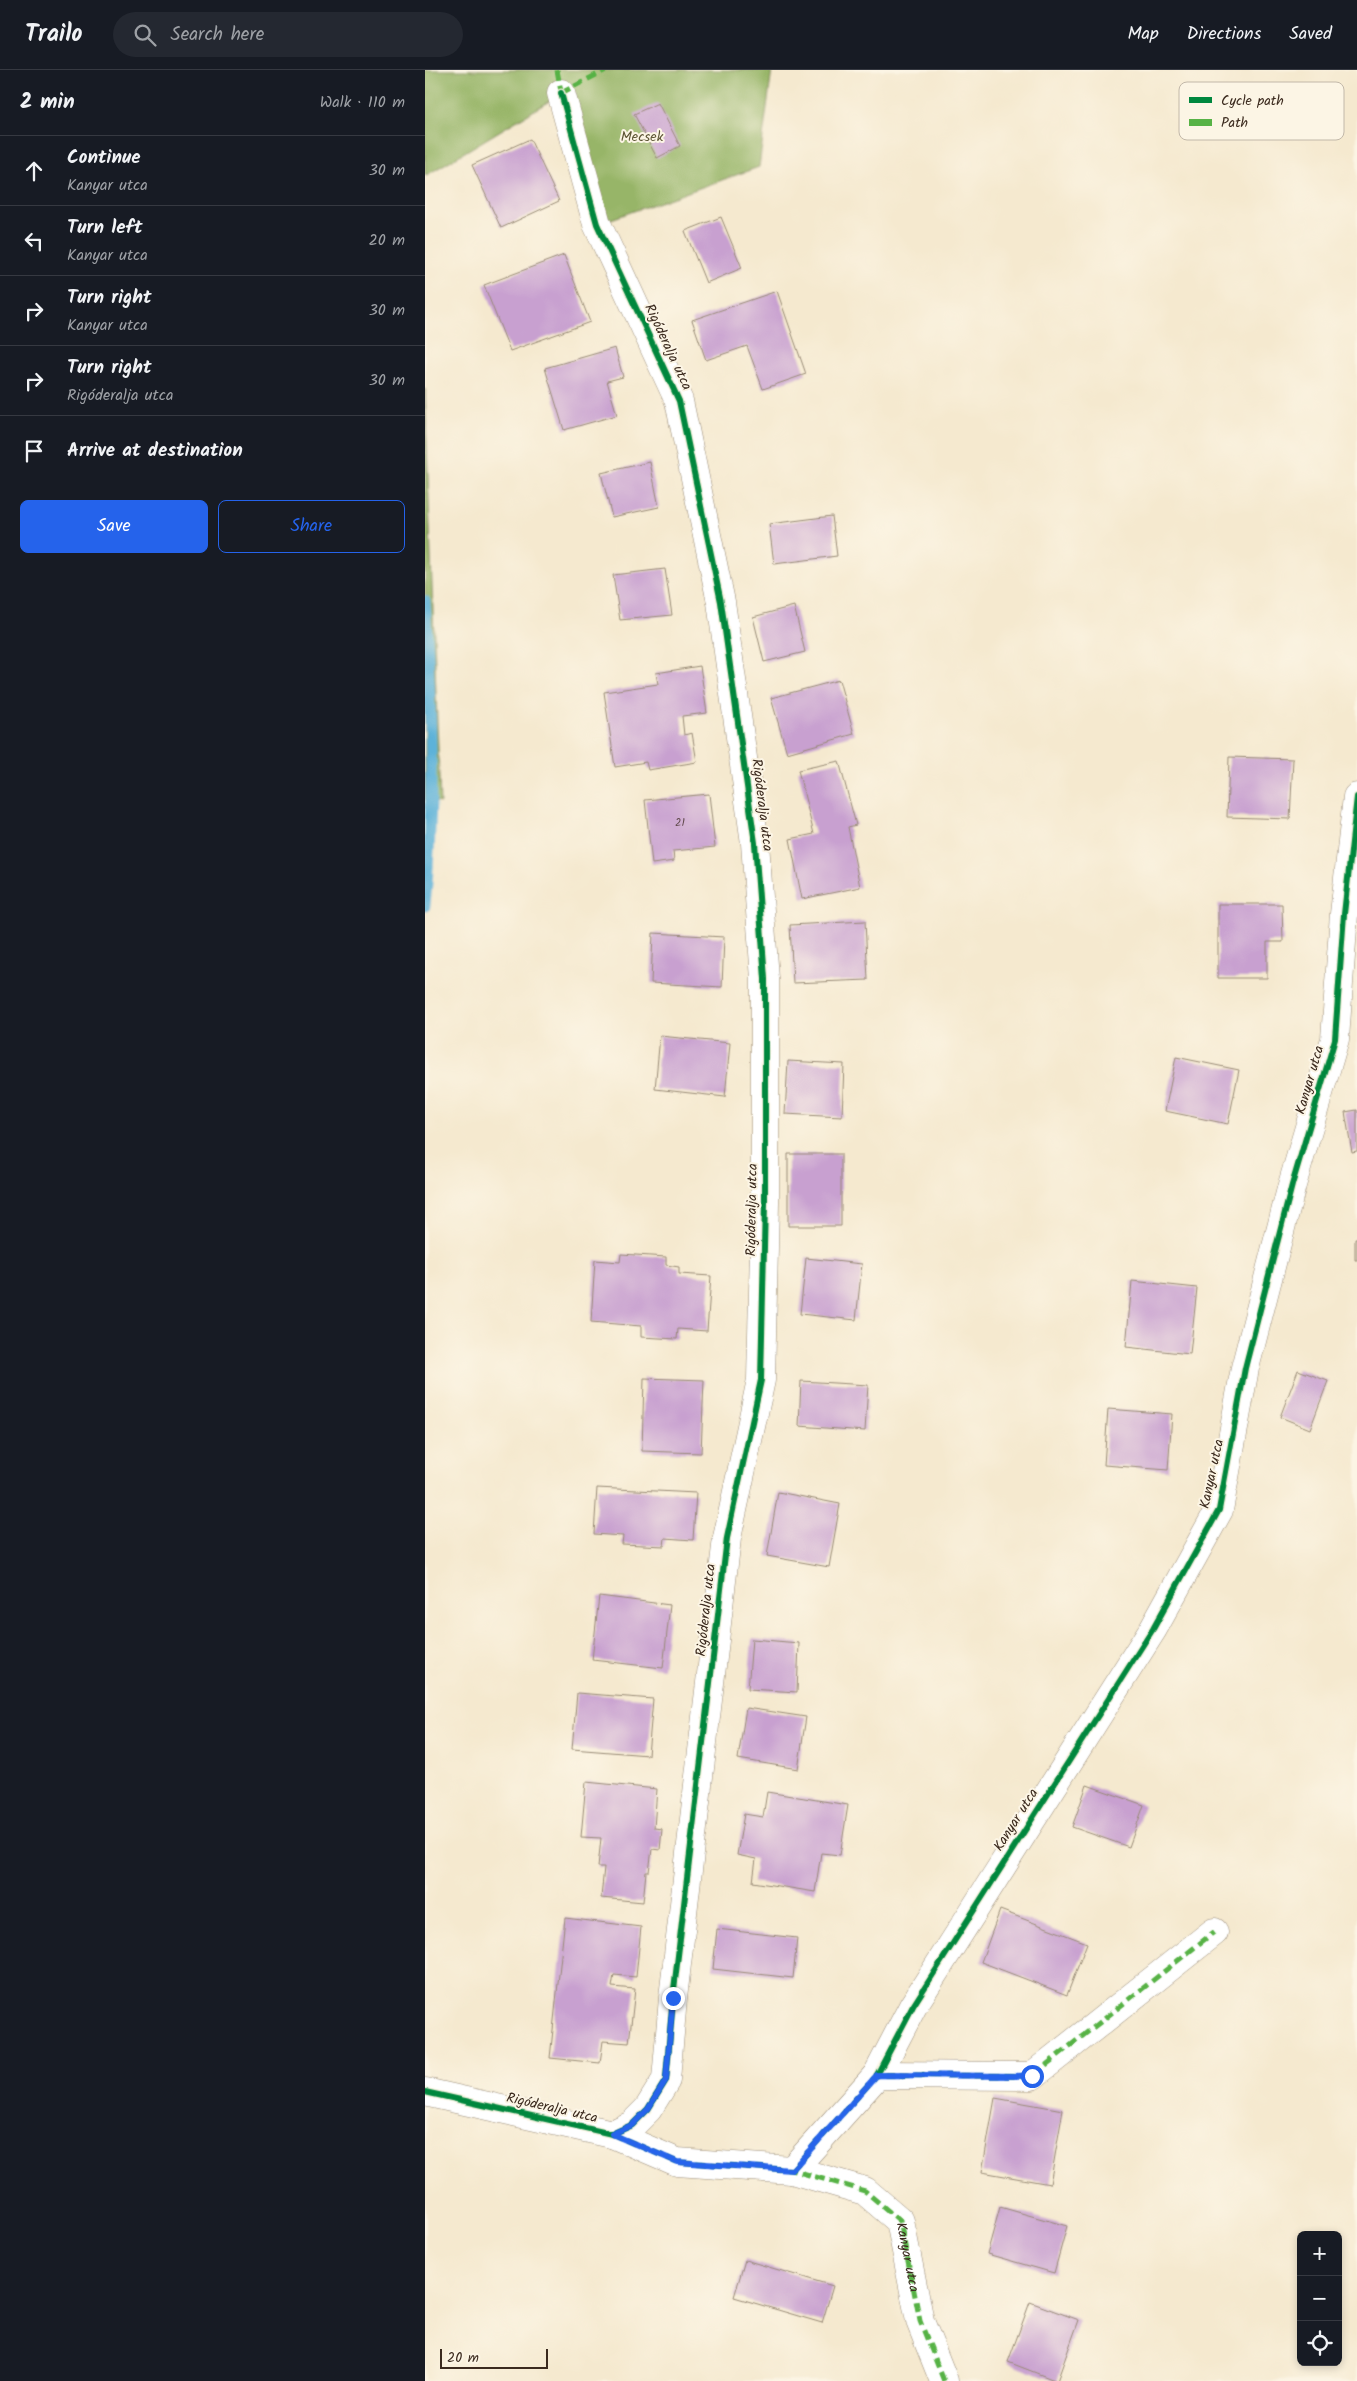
<!DOCTYPE html>
<meta charset="utf-8">
<style>
:root{--surface:#171b24;--page:#242831;--text:#f1f3f6;--muted:#9ea1a6;--line:#363941;--accent:#2563eb}
body{margin:0;font-family:Kalam,sans-serif;background:var(--page);color:var(--text)}
.controls{position:absolute;right:15px;bottom:15px;display:grid;overflow:hidden;border-radius:8px;box-shadow:0 2px 8px #0003}
.controls button{width:45px;height:45px;display:grid;place-items:center;padding:0;border:0;border-bottom:1px solid var(--line);background:var(--surface);color:var(--text);font:25px sans-serif}
.scale{position:absolute;left:15px;bottom:12px;width:108px;box-sizing:border-box;padding-left:5px;border:2px solid #3b2a1e;border-top:0;font-size:14px;line-height:18px;white-space:nowrap;color:#3b2a1e;-webkit-text-stroke:4px #fcf5e5;paint-order:stroke}
.stop{position:absolute;width:15px;height:15px;margin:-11px;border:4px solid #2563eb;border-radius:50%;background:#fff}
.stop.end{background:#2563eb;border-color:#fff;box-shadow:0 1px 5px #0008}
.list{margin:0;padding:0;list-style:none}
h2{display:flex;justify-content:space-between;align-items:center;height:65px;margin:0;padding:0 20px;font-size:21px}
h2 small{font-size:16px;font-weight:400;color:var(--muted)}
.list li{display:grid;grid-template-columns:32px 1fr auto;gap:15px;align-items:center;box-sizing:border-box;height:70px;padding:0 20px;border-top:1px solid var(--line)}
.list b{display:block;font-size:19px;white-space:nowrap}
.list p{margin:0;font-size:16px;white-space:nowrap;color:var(--muted)}
.list em{font-size:16px;font-style:normal;color:var(--muted)}
.actions{display:flex;gap:10px;padding:15px 20px}
.actions a{flex:1;padding:11px 0;border:1px solid var(--accent);border-radius:8px;text-align:center;font-size:18px;color:var(--accent)}
.actions .main{background:var(--accent);color:#fff}
.icon{flex:none;width:28px;height:28px;fill:none;stroke:currentColor;stroke-width:2;stroke-linecap:round;stroke-linejoin:round}
.map{position:relative;flex:none;width:932px;height:2311px;overflow:hidden}
header{display:flex;align-items:center;gap:30px;box-sizing:border-box;height:70px;padding:0 25px;background:var(--surface);border-bottom:1px solid var(--line)}
header strong{font-size:24px}
nav{display:flex;gap:28px;margin-inline-start:auto;font-size:18px}
.search{width:350px;height:45px;background:var(--page);display:flex;align-items:center;gap:12px;box-sizing:border-box;padding:0 18px;border-radius:28px;color:var(--muted);font-size:19px}
main{display:flex}
aside{flex:1;background:var(--surface)}
.map>svg:first-child{display:block}
.forest{fill:#97b568;stroke:#697043}
.lines{fill:none;stroke-linecap:round;stroke-linejoin:round}
.stream{stroke:#5db2d9;stroke-width:11}
.building{fill:#c8a0d0}
.minor-casing{stroke:#988a76;stroke-width:29}
.minor{stroke:#fff;stroke-width:28}
.quiet{stroke:#57b245;stroke-width:5;stroke-dasharray:10 5;stroke-linecap:butt}
.cycleway-casing{stroke:#fcf5e5;stroke-width:9}
.cycleway{stroke:#00873e;stroke-width:6}
.route{stroke:#2563eb;stroke-width:6}
.labels{text-anchor:middle;dominant-baseline:central;stroke-width:4;stroke-linejoin:round;paint-order:stroke}
.number-label{font-size:11px;fill:#5e484a}
.park-label{font-size:14px;fill:#5c5434;stroke:#fcf5e5}
.street-label{font-size:14px;fill:#3b2a1e;stroke:#fcf5e5}
.key{fill:#fcf5e5;stroke:#c2b8a9;stroke-width:1}
.key-label{font-size:14px;fill:#3b2a1e}
</style>
<header>
<strong>Trailo</strong>
<div class="search"><svg class="icon" aria-label="search" viewBox="0 0 24 24"><circle cx="10" cy="10" r="6"/><path d="M15 15l6 6"/></svg>Search here</div>
<nav><a>Map</a><a>Directions</a><a>Saved</a></nav>
</header>
<main>
<aside>
<h2>2 min<small>Walk · 110 m</small></h2>
<ul class="list">
<li><svg class="icon" aria-label="ahead" viewBox="0 0 24 24"><path d="M12 20V5M6 11l6-6 6 6"/></svg><div><b>Continue</b><p>Kanyar utca</p></div><em>30 m</em></li>
<li><svg class="icon" aria-label="left" viewBox="0 0 24 24"><path d="M17 20v-9H6M10 6l-5 5 5 5"/></svg><div><b>Turn left</b><p>Kanyar utca</p></div><em>20 m</em></li>
<li><svg class="icon" aria-label="right" viewBox="0 0 24 24"><path d="M7 20v-9h11M14 6l5 5-5 5"/></svg><div><b>Turn right</b><p>Kanyar utca</p></div><em>30 m</em></li>
<li><svg class="icon" aria-label="right" viewBox="0 0 24 24"><path d="M7 20v-9h11M14 6l5 5-5 5"/></svg><div><b>Turn right</b><p>Rigóderalja utca</p></div><em>30 m</em></li>
<li><svg class="icon" aria-label="arrive" viewBox="0 0 24 24"><path d="M6 21V4h12l-3 4 3 4H6"/></svg><div><b>Arrive at destination</b></div></li>
</ul>
<div class="actions"><a class="main">Save</a><a>Share</a></div>
</aside>
<div class="map">
<svg width="932" height="2311" viewBox="0 0 932 2311">
<rect width="100%" height="100%" fill="#fcf5e5"/>
<filter id="ink" filterUnits="userSpaceOnUse"><feTurbulence type="fractalNoise" baseFrequency=".02" numOctaves="2"/><feDisplacementMap in="SourceGraphic" scale="10" xChannelSelector="R" yChannelSelector="G"/><feConvolveMatrix kernelMatrix="1 2 1 2 8 2 1 2 1" color-interpolation-filters="sRGB"/></filter>
<filter id="wash" filterUnits="userSpaceOnUse"><feTurbulence type="fractalNoise" baseFrequency=".0096" numOctaves="4" result="noise"/><feDisplacementMap in="SourceGraphic" scale="20" xChannelSelector="R" yChannelSelector="G"/><feGaussianBlur stdDeviation="1.12" result="paint"/><feColorMatrix in="noise" values="0 0 0 0 0 0 0 0 0 0 0 0 0 0 0 0 0 1.4 0 .05"/><feComposite in="paint" operator="in"/></filter>
<g filter="url(#wash)">
<rect width="100%" height="100%" fill="#f5e9cf"/>
<path class="forest" d="M0,0H347L334,97L172,154L136,24L0,106Z
M0,319L15,733L0,730Z"/>
<g class="lines">
<path class="stream" d="M0,531C6,632 10,734 0,836"/>
</g>
<g id="blocks">
<path class="building" d="M233,33L255,76L232,88L209,44Z
M105,69L134,131L76,158L47,95Z
M296,147L317,198L281,213L260,161Z
M139,185L165,252L85,281L59,215Z
M352,221L381,304L338,319L322,276L281,290L267,250Z
M190,278L198,307L182,311L192,345L139,360L120,298Z
M225,392L234,437L187,447L176,403Z
M407,446L412,486L349,494L344,454Z
M240,499L247,545L195,550L188,505Z
M369,536L380,582L339,592L328,547Z
M275,596L282,643L257,646L259,665L267,663L272,692L223,700L221,692L190,697L179,622L233,614L231,603Z
M414,610L429,664L362,683L346,628Z
M804,687L868,689L865,749L802,747Z
M414,691L431,755L423,757L435,817L377,829L365,769L389,764L373,700Z
M284,724L290,777L248,781L249,791L227,794L220,730Z
M793,834H857L858,872H842V908H793Z
M440,851L443,910L368,913L365,855Z
M228,863L299,867L297,917L226,913Z
M235,966L305,973L300,1027L230,1019Z
M751,987L814,1000L803,1054L740,1041Z
M363,991L419,994L417,1047L360,1044Z
M932,1040V1081L927,1082L920,1042Z
M363,1084H416V1156H363Z
M930,1169H932V1190H930Z
M196,1184L241,1187V1195L254,1197V1204L286,1206L282,1261L253,1259L252,1269L216,1267V1256L166,1252L170,1190L195,1192Z
M381,1188L437,1194L431,1250L375,1244Z
M707,1211L772,1218L765,1284L701,1277Z
M873,1300L903,1311L885,1359L855,1347Z
M219,1308L279,1310L276,1383L217,1381Z
M376,1311L443,1315L440,1361L374,1356Z
M683,1339L747,1344L743,1400L679,1395Z
M172,1418L271,1423L268,1470L240,1468L239,1476L197,1474L198,1466L169,1464Z
M353,1422L415,1434L404,1497L342,1486Z
M174,1526L245,1535L238,1598L167,1590Z
M327,1569L374,1573L372,1622L323,1619Z
M152,1623L228,1629L223,1685L147,1679Z
M321,1638L381,1647L373,1699L313,1689Z
M161,1712L232,1719L229,1758L237,1759L235,1780L227,1779L224,1802H221L218,1832L176,1828L179,1797H173L176,1768L156,1767Z
M662,1715L719,1735L704,1777L647,1757Z
M342,1722L423,1735L415,1785L396,1783L390,1822L328,1812L331,1789L312,1785L319,1744L338,1747Z
M575,1840L662,1873L642,1925L556,1892Z
M140,1848L216,1857L211,1907L189,1905L187,1917L210,1919L204,1973L178,1971L175,1993L125,1988Z
M292,1859L372,1868L368,1908L288,1899Z
M570,2028L638,2040L625,2114L557,2102Z
M575,2137L642,2156L629,2203L562,2184Z
M320,2190L408,2216L397,2253L309,2227Z
M605,2232L654,2250L632,2311L583,2292Z"/>
</g>
</g>
<g filter="url(#ink)">
<use href="#blocks" fill-opacity="0" stroke="#988a76" stroke-width="1"/>
<g class="lines">
<g class="minor-casing">
<g id="minor">
<path d="M452,2005L488,1936L728,1559L794,1440L820,1298L867,1115L910,969L919,844L932,727"/>
<path d="M0,2022L187,2064L207,2055L223,2039L241,2010L248,1928L302,1468L336,1310L340,1133V909L330,773L296,532L254,331L172,154L136,23"/>
<path id="s1" d="M187,2064L252,2092L367,2100L440,2121L475,2151L495,2251L519,2311"/>
<path d="M367,2100L452,2005L607,2006L789,1862"/>
</g>
</g>
<use href="#minor" class="minor"/>
<path class="quiet" d="M132,0L137,27
M136,23L181,0
M187,2064L252,2092L367,2100L440,2121L475,2151L495,2251L519,2311
M367,2100L452,2005L607,2006L789,1862"/>
<g class="cycleway-casing">
<path id="cycleway" d="M452,2005L488,1936L728,1559L794,1440L820,1298L867,1115L910,969L919,844L932,727
M0,2022L187,2064L207,2055L223,2039L241,2010L248,1928L302,1468L336,1310L340,1133V909L330,773L296,532L254,331L172,154L136,23"/>
</g>
<use href="#cycleway" class="cycleway"/>
</g>
</g>
<g class="lines" filter="url(#ink)">
<path class="route" d="M248,1928L241,2010L223,2039L207,2055L187,2064L252,2092L367,2100L452,2005L607,2006"/>
</g>
<g class="labels">
<g class="number-label">
<text x="255" y="753">21</text>
</g>
<g class="park-label">
<text x="217" y="67">Mecsek</text>
</g>
<g class="street-label">
<text transform="translate(243 277) rotate(65)">Rigóderalja utca</text>
<text transform="translate(337 735) rotate(83)">Rigóderalja utca</text>
<text transform="translate(885 1010) rotate(-74)">Kanyar utca</text>
<text transform="translate(327 1140) rotate(-89)">Rigóderalja utca</text>
<text transform="translate(787 1404) rotate(-78)">Kanyar utca</text>
<text transform="translate(281 1540) rotate(-84)">Rigóderalja utca</text>
<text transform="translate(591 1750) rotate(-58)">Kanyar utca</text>
<text transform="translate(127 2038) rotate(13)">Rigóderalja utca</text>
<text stroke="none"><textPath href="#s1" startOffset="345">Kanyar utca</textPath></text>
</g>
</g>
<rect x="754" y="12" width="165" height="58" rx="8" class="key"/>
<rect x="764" y="27" width="23" height="6" fill="#00873e"/>
<rect x="764" y="49" width="23" height="7" fill="#57b245"/>
<g class="key-label">
<text x="796" y="35">Cycle path</text>
<text x="796" y="57">Path</text>
</g>
</svg>
<div class="controls">
<button>+</button>
<button>−</button>
<button><svg class="icon" aria-label="locate" viewBox="0 0 24 24"><circle cx="12" cy="12" r="6"/><path d="M12 2v4M12 18v4M2 12h4M18 12h4"/></svg></button>
</div>
<div class="scale">20 m</div>
<div class="stop" style="left:607px;top:2006px"></div>
<div class="stop end" style="left:248px;top:1928px"></div>
</div>
</main>
